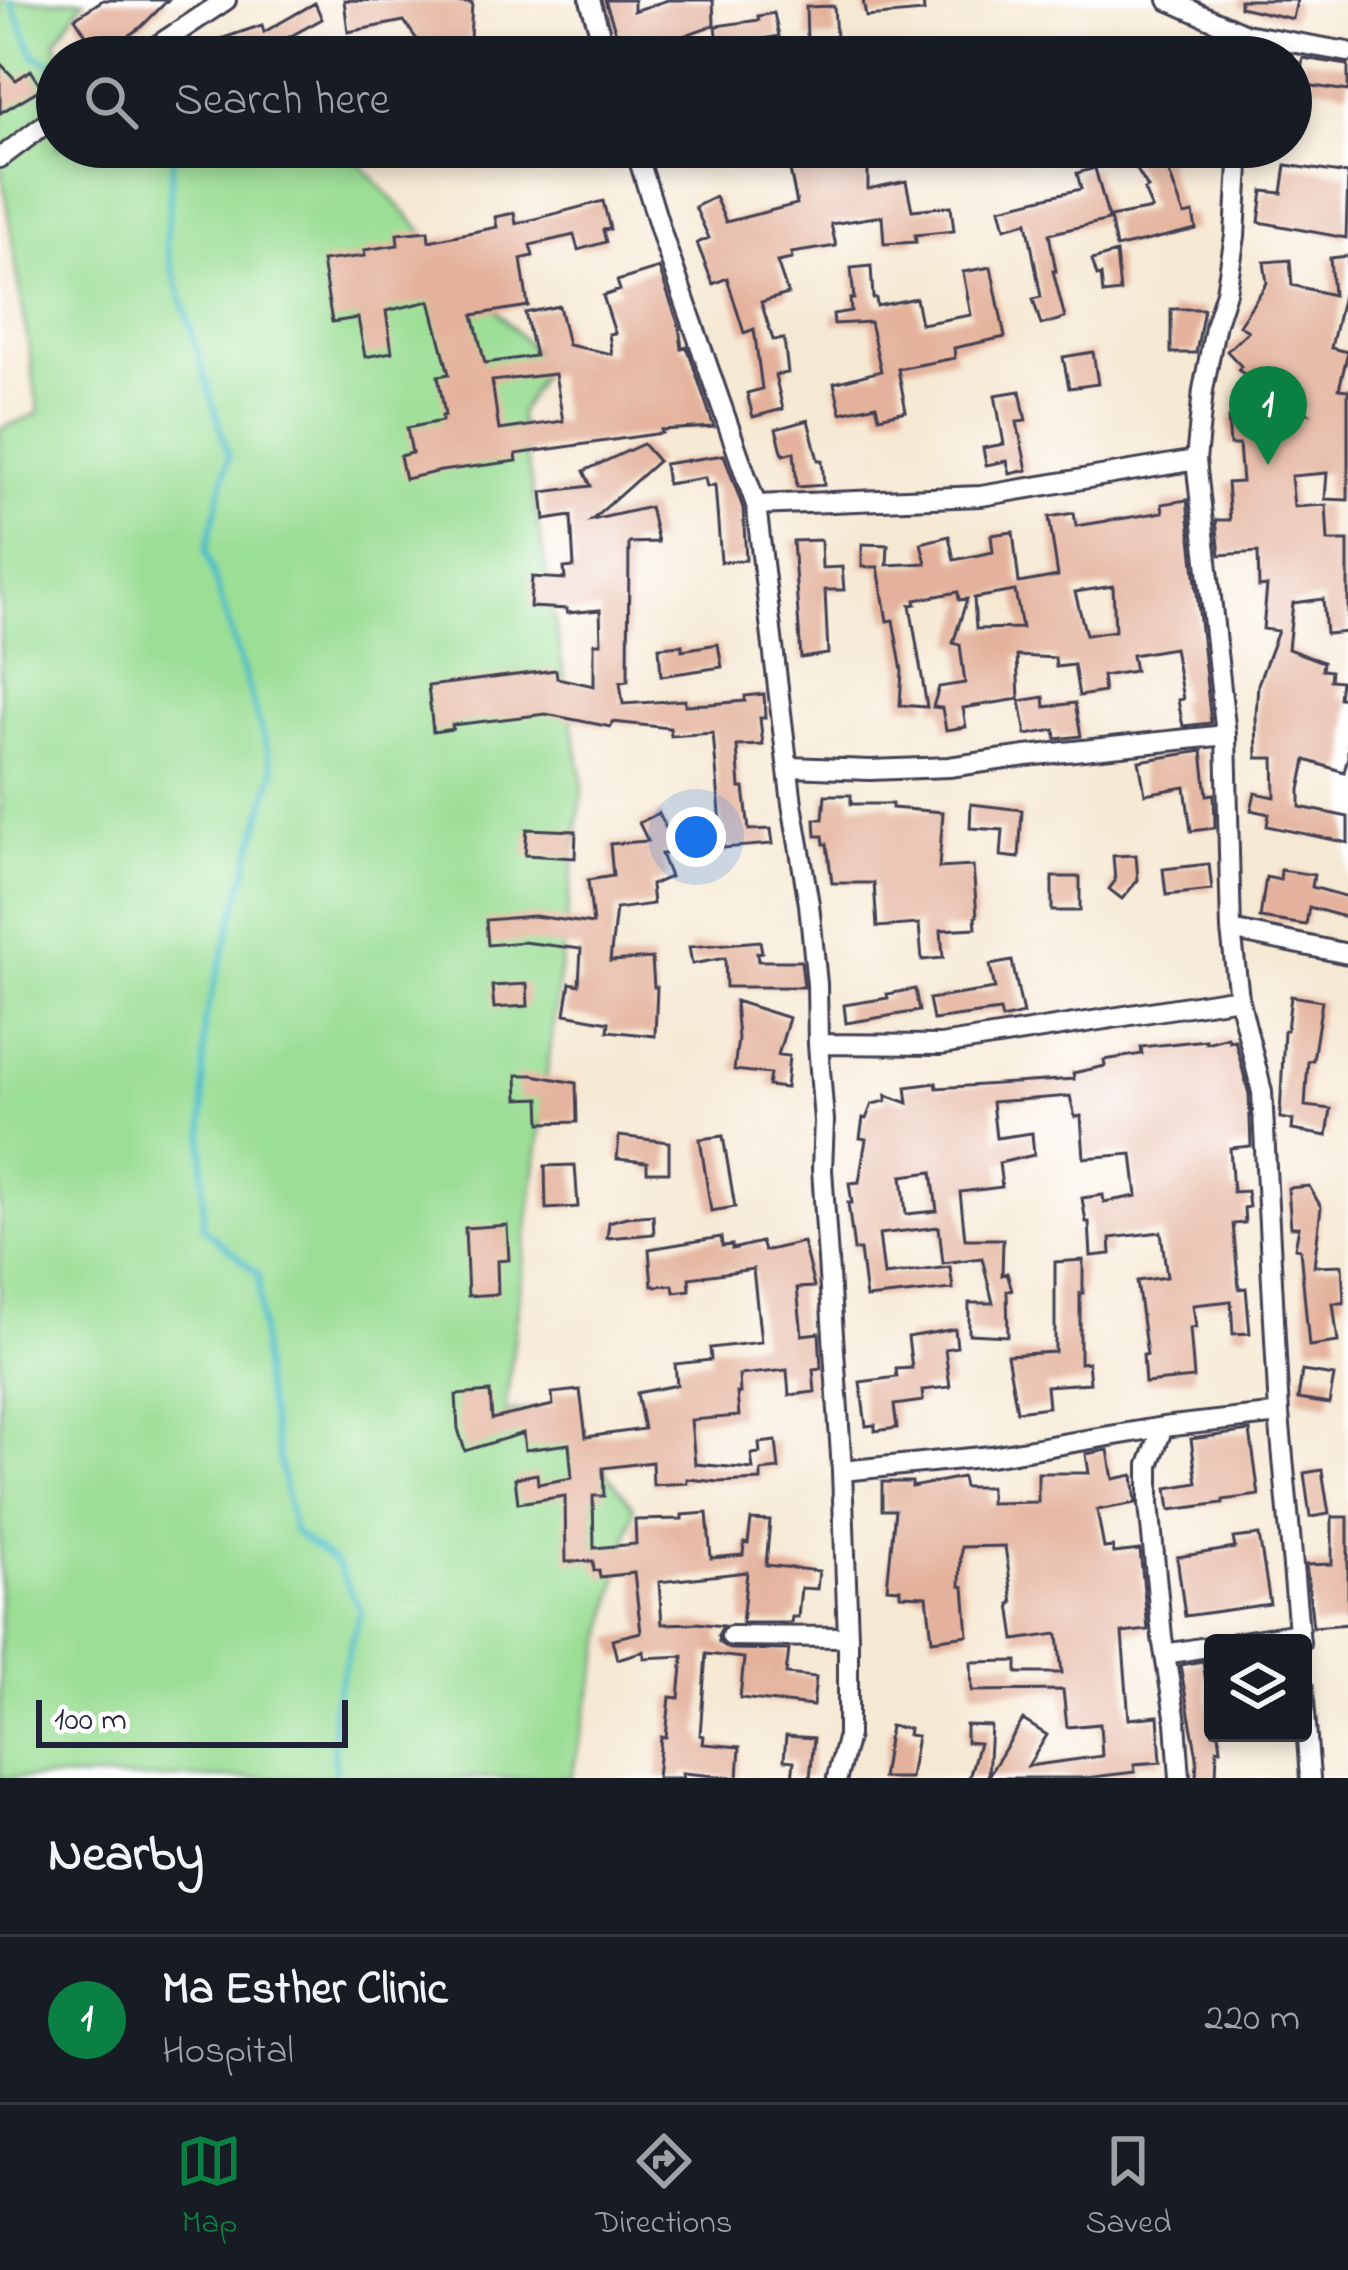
<!DOCTYPE html>
<style>
:root{--surface:#171b24;--page:#20242c;--text:#f1f3f6;--muted:#9ea1a6;--line:#363941;--accent:#0b8043}
body{margin:0;font-family:"Indie Flower",sans-serif;background:var(--page);color:var(--text)}
.controls{position:absolute;right:36px;bottom:36px;display:grid;overflow:hidden;border-radius:12px;box-shadow:0 6px 18px #0003}
.controls button{width:108px;height:108px;display:grid;place-items:center;padding:0;border:0;border-bottom:3px solid var(--line);background:var(--surface);color:var(--text);font:60px sans-serif}
.scale{position:absolute;left:36px;bottom:30px;width:312px;box-sizing:border-box;padding-left:12px;border:6px solid #22223b;border-top:0;font-size:33px;line-height:42px;white-space:nowrap;color:#22223b;-webkit-text-stroke:9px #fff;paint-order:stroke}
.you{position:absolute;left:696px;top:837px;width:42px;height:42px;margin:-30px;border:9px solid #fff;border-radius:50%;background:#1a73e8;box-shadow:0 0 0 18px #1a73e833}
.badge{display:grid;place-items:center;width:78px;height:78px;border-radius:50%;background:var(--accent);color:#fff;font-size:39px;font-weight:700}
.pin{position:absolute;translate:-50% -99px;filter:drop-shadow(0 3px 6px #0008)}
.pin::after{content:'';position:absolute;top:63px;width:42px;height:36px;background:inherit;clip-path:polygon(0 0,100% 0,50% 100%)}
.list{margin:0;padding:0;list-style:none}
h2{display:flex;justify-content:space-between;align-items:center;height:156px;margin:0;padding:0 48px;font-size:51px}
h2 small{font-size:39px;font-weight:400;color:var(--muted)}
.list li{display:grid;grid-template-columns:78px 1fr auto;gap:36px;align-items:center;box-sizing:border-box;height:168px;padding:0 48px;border-top:3px solid var(--line)}
.list b{display:block;font-size:45px;white-space:nowrap}
.list p{margin:0;font-size:39px;white-space:nowrap;color:var(--muted)}
.list em{font-size:39px;font-style:normal;color:var(--muted)}
.icon{flex:none;width:66px;height:66px;fill:none;stroke:currentColor;stroke-width:2;stroke-linecap:round;stroke-linejoin:round}
.map{position:relative;flex:none;width:1348px;height:1778px;overflow:hidden}
.search{position:absolute;background:var(--surface);box-shadow:0 6px 18px #0003;left:36px;right:36px;top:36px;height:132px;display:flex;align-items:center;gap:30px;box-sizing:border-box;padding:0 42px;border-radius:66px;color:var(--muted);font-size:45px}
.sheet{height:324px;background:var(--surface)}
nav{display:flex;justify-content:space-around;align-items:center;box-sizing:border-box;height:168px;border-top:3px solid var(--line);background:var(--surface);font-size:33px;color:var(--muted)}
nav a{display:grid;justify-items:center;gap:6px}
nav .on{color:var(--accent)}
.map>svg:first-child{display:block}
.green{fill:#9bde95;stroke:#5e8068;stroke-width:3}
.lines{fill:none;stroke-linecap:round;stroke-linejoin:round}
.stream{stroke:#4fbdc7;stroke-width:6}
.building{fill:#e4b29c;fill-rule:evenodd}
.street-casing{stroke:#424052;stroke-width:24}
.street{stroke:#fff;stroke-width:18}
</style>
<div class="map">
<svg width="1348" height="1778" viewBox="0 0 1348 1778">
<rect width="100%" height="100%" fill="#fff"/>
<filter id="ink" filterUnits="userSpaceOnUse"><feTurbulence type="fractalNoise" baseFrequency=".00833" numOctaves="2"/><feDisplacementMap in="SourceGraphic" scale="24" xChannelSelector="R" yChannelSelector="G"/><feConvolveMatrix kernelMatrix="1 2 1 2 8 2 1 2 1" color-interpolation-filters="sRGB"/></filter>
<filter id="wash" filterUnits="userSpaceOnUse"><feTurbulence type="fractalNoise" baseFrequency=".004" numOctaves="4" result="noise"/><feDisplacementMap in="SourceGraphic" scale="48" xChannelSelector="R" yChannelSelector="G"/><feGaussianBlur stdDeviation="2.7" result="paint"/><feColorMatrix in="noise" values="0 0 0 0 0 0 0 0 0 0 0 0 0 0 0 0 0 1.4 0 .05"/><feComposite in="paint" operator="in"/></filter>
<g filter="url(#wash)">
<rect width="100%" height="100%" fill="#f6e9d4"/>
<path class="green" d="M0,0H84L55,42L62,57H57V147H106L111,154L168,147H344L547,365L519,414L583,784L505,1412L557,1407L634,1508L571,1778H0V429L39,413L0,161Z"/>
<g class="lines">
<path class="stream" d="M11,0L34,55L57,66
M174,147L166,246L229,457L206,551L274,771L204,1022L203,1227L259,1275L263,1381L294,1532L336,1563L361,1611L333,1705L335,1778"/>
</g>
<g id="blocks">
<path class="building" d="M103,0H168L141,27L97,57H67L91,42L75,18Z
M344,0L472,3L469,57H429L404,21L348,32Z
M605,0H634V11L668,0H713L714,25L624,57Z
M863,0H923L924,12L866,17Z
M1240,0H1297L1293,19L1240,7Z
M315,3L322,19L269,48V50L246,57H212L206,44L262,25L264,32Z
M834,6L836,38L807,39L806,7Z
M774,13L779,36L739,44L740,49L719,52L716,26L759,20L758,16Z
M1303,58L1348,65V91L1299,84Z
M0,63L16,80L31,70L42,88L0,113Z
M1138,147H1158L1170,166L1167,167L1184,215L1193,213L1196,229L1116,248L1110,217L1152,209L1144,190L1148,188L1127,153Z
M868,154V189L906,181L912,210L951,206L954,231L915,235L916,242L884,244L882,216L831,224L836,246L791,253L792,259L777,262L788,294L761,302L773,340L784,339L788,373L775,375L783,409L753,417L747,393L762,389L754,329L744,333L727,278L713,284L697,243L709,238L695,207L715,197L726,222L797,204L789,165Z
M1286,165L1348,174L1346,238L1259,222L1263,191L1282,193Z
M1095,168L1109,220L1049,234L1056,271H1053L1065,318L1041,325L1033,299L1041,297L1027,222L1005,228L1000,208L1081,189L1077,173Z
M603,201L610,229L603,230L606,242L578,250L574,235L530,245L533,256L521,259L528,306L473,315L485,363L535,356L525,313L559,306L568,345L612,354L609,334L615,333L603,296L620,290L617,281L659,268L679,326L682,349L687,347L714,427L661,430L662,433L516,454L517,461L441,471L405,479L400,456L412,453L407,428L442,421V416L445,415L438,376L449,374L430,301L386,311L392,352L365,357L358,318L332,322L322,261L365,256L364,250L398,245L397,234L428,231L429,241L497,227L495,217L514,213L516,224ZM555,374L563,421L499,430L492,381Z
M1116,253L1120,292L1103,294L1101,275L1097,276L1092,260Z
M1348,256V272L1331,348L1348,352L1339,389L1348,390V500L1325,499L1327,473L1291,476L1294,507L1326,505L1328,541H1348V632L1326,634L1323,599L1293,603L1288,649L1323,662L1322,670L1331,671L1330,680L1341,681L1339,698L1348,699V757L1344,772L1306,760L1300,790V807L1348,817V843L1267,826L1269,814L1251,810L1255,793L1275,797L1274,758H1257L1256,715L1258,684L1278,631L1263,629L1267,586L1259,587L1258,552L1220,555L1216,520H1230L1227,483L1242,482L1239,445H1230L1228,418L1308,413L1238,370L1241,366L1227,351L1248,331L1239,325L1267,283L1264,262L1290,260L1292,285L1333,295L1330,258Z
M871,266L873,298H876L877,306L916,298L921,324L971,315L963,272L991,267L1005,337L954,348L955,358L898,369L906,411L879,417L876,405L841,413L834,383L881,371L870,322L834,324L833,314L851,311L850,299H854L851,268Z
M1171,309H1204L1196,353H1171Z
M1093,352L1098,384L1069,388L1063,357Z
M1020,391L1026,421L1017,422L1027,470L1010,474L1007,461L986,465L983,448L1004,444L995,395Z
M808,420L818,460H822L824,485L797,487L794,452L783,455L776,429Z
M643,444L658,461L592,520L650,507L658,542L629,543L628,681L620,682L623,704L685,700V705L710,704L745,701V696L764,694L765,718H760L763,745L737,746L740,788H744L749,830L771,829L773,844L723,848L713,733L671,736L670,728L612,722L611,727L546,714L452,725L453,729L433,732L428,686L556,670L557,678L594,686V643H601L600,610L567,613V609L530,607L532,577L565,579L564,568L574,567L571,516L545,520L542,492L591,486L584,471Z
M724,455L743,508L746,560L721,562L715,485L707,487L705,478L667,484L664,464Z
M1187,500L1211,723L1183,726L1178,700L1183,699L1174,648L1132,655L1135,671L1102,676L1104,692L1079,696L1074,665L1056,667L1055,658L1017,656L1019,699L963,708L966,727L946,730L942,708L933,707L939,687L965,683L960,645L953,643L967,599L959,600L958,592L915,600L916,604L910,605L927,707L900,705L902,671L893,620L887,621L878,567H862V544L888,545L887,565L926,563L921,543L949,536L954,560L993,552L991,535L1013,532L1019,583L1058,576L1049,517L1074,513L1076,526L1163,512L1162,504ZM1113,586L1115,631L1086,635L1075,592ZM1015,591L1022,628L976,629L974,598Z
M821,540L822,568L842,567L844,590H825L828,654L801,658L793,541Z
M718,644L722,667L661,676L659,647L682,645V650Z
M1044,697L1045,707L1075,703L1081,736L1056,739L1055,730L1026,735L1020,701Z
M1202,751L1207,795L1214,794L1215,828L1191,831L1185,787L1145,794L1139,761Z
M825,795H851V804H892V808L943,812L939,868L973,866L977,916L975,917L976,928L941,930L943,958L922,960L919,924L877,927L874,883H832L827,844H824L823,836H816L815,819H823Z
M971,804L1022,810L1019,858L1001,856L1003,830L970,828Z
M659,813L670,837L708,835L709,851L661,854L670,877L651,885L653,904L616,909L610,961L652,958L654,987H657L655,1036L608,1031L609,1022L565,1014L570,983L579,985L581,949L523,942L488,945L486,920L534,916L593,924L588,880L613,876L610,844L648,841L639,823Z
M527,829L576,831L575,858L525,855Z
M1136,855L1138,880L1122,899L1109,889L1115,881L1113,856Z
M1209,864L1212,890L1166,895L1163,869Z
M1281,870L1314,875L1312,887L1348,897V918L1309,907L1306,925L1260,918L1266,877L1280,880Z
M1052,877H1080V911H1052Z
M760,941L762,952L757,953L758,961H801L804,987H726L725,958L692,964L689,947Z
M1012,961L1023,1014L1002,1019L1000,1011L933,1020L929,999L995,989L990,965Z
M527,984L528,1006L494,1008L492,986Z
M915,989L919,1011L846,1023L844,1005L888,998L887,994Z
M1291,996L1322,1001L1313,1060L1308,1061L1305,1106L1331,1109L1327,1136L1292,1130L1293,1120L1280,1118L1284,1030H1287Z
M735,1001L789,1018L778,1055L789,1056L786,1088L768,1086L770,1074L734,1070L738,1039Z
M1228,1037L1229,1041L1235,1040L1249,1094L1251,1146L1230,1148L1233,1192L1247,1191L1249,1207L1244,1208L1245,1223L1233,1224L1239,1289L1246,1288L1250,1333L1233,1334L1231,1301L1193,1305L1196,1327L1190,1328L1194,1378L1145,1383L1143,1355H1147L1137,1281L1167,1277L1161,1232L1110,1238L1111,1254L1091,1256L1089,1222H1086L1082,1198L1103,1195L1104,1202L1137,1196L1132,1154L1084,1158L1081,1116L1075,1117L1070,1096L992,1102L996,1138L1032,1133L1034,1155L999,1163L1002,1187L960,1192L965,1239H1003L1002,1275L1007,1273L1012,1290L1007,1291L1008,1336L969,1334V1303H993L982,1258L943,1263L939,1227L879,1234L884,1275L950,1267L953,1289L866,1298L860,1250H854L848,1203H852L849,1183L859,1182L866,1139L860,1138L863,1118L866,1119L872,1104L886,1101V1095L908,1103L906,1087L936,1083L937,1088L1074,1079L1073,1073L1105,1066L1104,1060L1142,1054L1141,1047L1206,1040V1043ZM932,1172L937,1211L906,1214L902,1176Z
M517,1075H533L576,1083L577,1122L541,1123L540,1098L518,1099Z
M619,1136L669,1142V1172H647V1162L617,1159Z
M723,1136L735,1207L711,1211L700,1139Z
M575,1165L578,1207L546,1209L545,1166Z
M1309,1186L1321,1207L1314,1266L1342,1265L1344,1303H1333L1338,1342L1309,1346L1300,1249L1295,1248L1299,1227H1291L1288,1188Z
M653,1215L654,1234L607,1238L609,1222L626,1217Z
M507,1225L509,1260L497,1261L498,1294L468,1296L465,1228Z
M721,1237L722,1246L732,1245V1249L761,1242L764,1251L803,1242L814,1287L797,1288L802,1335L819,1333L821,1368L813,1369L815,1392L789,1395L787,1370L739,1375L740,1393H737L739,1416L691,1420L695,1464L753,1469L751,1454L760,1453L759,1443L776,1441L779,1469L761,1471V1480L718,1482L687,1479V1483L653,1485L652,1462L603,1468L604,1496H593L594,1548L636,1544L635,1520L682,1519V1515L707,1513L711,1558L743,1555L744,1543L748,1544L751,1520L770,1521L766,1565L819,1571L817,1589L801,1588L798,1617H792L791,1623H742L747,1572L659,1582L662,1624L697,1623L723,1626L718,1635L719,1642L730,1649L789,1650L786,1674L816,1677L813,1706L740,1698L744,1658L706,1654L700,1735L704,1736L703,1744L740,1747L738,1778L682,1773L683,1778H657L661,1737H666L670,1697L679,1698L683,1656L644,1658V1651L617,1659L612,1639L641,1632L634,1573L600,1577L599,1570L594,1571L593,1561L566,1562L565,1496L518,1503L515,1478L537,1474L538,1484L572,1478L569,1444L525,1450L523,1433L465,1451L458,1429L456,1395L490,1392L492,1419L553,1405L552,1393L580,1390L586,1437L644,1429L637,1393L677,1385L675,1364L711,1360L710,1348L761,1342L753,1269L689,1278L690,1290L674,1292L673,1285L652,1286L649,1249Z
M1083,1260V1293H1080V1363L1088,1362L1090,1383L1046,1386L1048,1407L1017,1411L1007,1355L1055,1352V1262Z
M955,1329L957,1347L945,1349L950,1387L922,1390L923,1401L894,1405L897,1428L875,1431V1425L866,1426L860,1382L897,1377L896,1369L912,1368L908,1337Z
M1302,1371L1334,1376L1329,1404L1298,1399Z
M1250,1431L1259,1495L1223,1500V1503L1170,1510L1167,1488L1197,1483L1191,1439Z
M1108,1450L1113,1479L1133,1475L1136,1503L1097,1510L1104,1548L1113,1547L1114,1553L1140,1550L1148,1630L1122,1633L1129,1719L1158,1716L1161,1762L1134,1764L1135,1772L1085,1778H969L979,1743L966,1742V1725L991,1726L988,1776L1023,1720L1047,1735L1028,1766L1102,1756L1100,1724L1067,1727L1063,1690L972,1691L971,1662L1017,1661V1673H1062L1058,1636L1056,1634L1015,1640L1010,1604L1013,1603L1005,1546L961,1547L960,1586L964,1587L968,1635L932,1640L927,1596L900,1595V1589L887,1588L895,1510H882V1482H912V1487L962,1477L964,1487H990V1503L1038,1502V1473H1089L1086,1454Z
M1322,1470L1329,1514L1310,1517L1304,1473Z
M1332,1517H1348V1624L1313,1627L1306,1565L1332,1564Z
M1259,1535L1270,1604L1185,1616L1177,1557L1235,1548L1233,1538Z
M1203,1661L1213,1733H1219L1221,1749H1217L1216,1778H1196L1197,1757L1180,1665Z
M890,1726L909,1729L908,1735L917,1736L910,1778H882Z
M786,1736L814,1738L810,1778H792L794,1761L784,1760Z"/>
</g>
</g>
<g filter="url(#ink)">
<use href="#blocks" fill-opacity="0" stroke="#424052" stroke-width="3"/>
<g class="lines">
<g class="street-casing">
<path id="street" d="M590,0L607,57
M1168,0L1245,34L1348,52
M140,57L226,0
M635,147L664,241L756,505L792,804L809,904L817,984L818,1044L824,1121L822,1169L842,1471L848,1637V1735L837,1778
M1240,147L1235,236L1226,292L1216,323L1203,390L1196,460L1226,735L1231,930L1239,998L1262,1092L1279,1414L1300,1643
M0,158L57,115
M756,505L981,496L1196,460
M789,767L870,770L949,767L1026,756L1226,735
M1231,930L1348,954
M818,1044L941,1045L1239,998
M1163,1427L1149,1465V1504L1162,1637L1176,1722L1180,1778
M842,1471L991,1456L1163,1427L1279,1414
M731,1636L848,1637
M1235,1643L1299,1633
M1165,1654L1213,1646
M1303,1687L1310,1778"/>
</g>
<use href="#street" class="street"/>
</g>
</g>
</svg>
<div class="controls">
<button><svg class="icon" aria-label="layers" viewBox="0 0 24 24"><path d="M12 4l9 5-9 5-9-5zM3 14l9 5 9-5"/></svg></button>
</div>
<div class="scale">100 m</div>
<div class="you"></div>
<div class="pin badge" style="left:1268px;top:465px">1</div>
<div class="search"><svg class="icon" aria-label="search" viewBox="0 0 24 24"><circle cx="10" cy="10" r="6"/><path d="M15 15l6 6"/></svg>Search here</div>
</div>
<section class="sheet">
<h2>Nearby<small></small></h2>
<ul class="list">
<li><span class="badge">1</span><div><b>Ma Esther Clinic</b><p>Hospital</p></div><em>220 m</em></li>
</ul>
</section>
<nav>
<a class="on"><svg class="icon" aria-label="map" viewBox="0 0 24 24"><path d="M3 6l6-2 6 2 6-2v14l-6 2-6-2-6 2zM9 4v14M15 6v14"/></svg>Map</a>
<a><svg class="icon" aria-label="directions" viewBox="0 0 24 24"><path d="M12 3l9 9-9 9-9-9zM9 14v-3h6M13 9l2 2-2 2"/></svg>Directions</a>
<a><svg class="icon" aria-label="saved" viewBox="0 0 24 24"><path d="M7 4h10v16l-5-4-5 4z"/></svg>Saved</a>
</nav>
